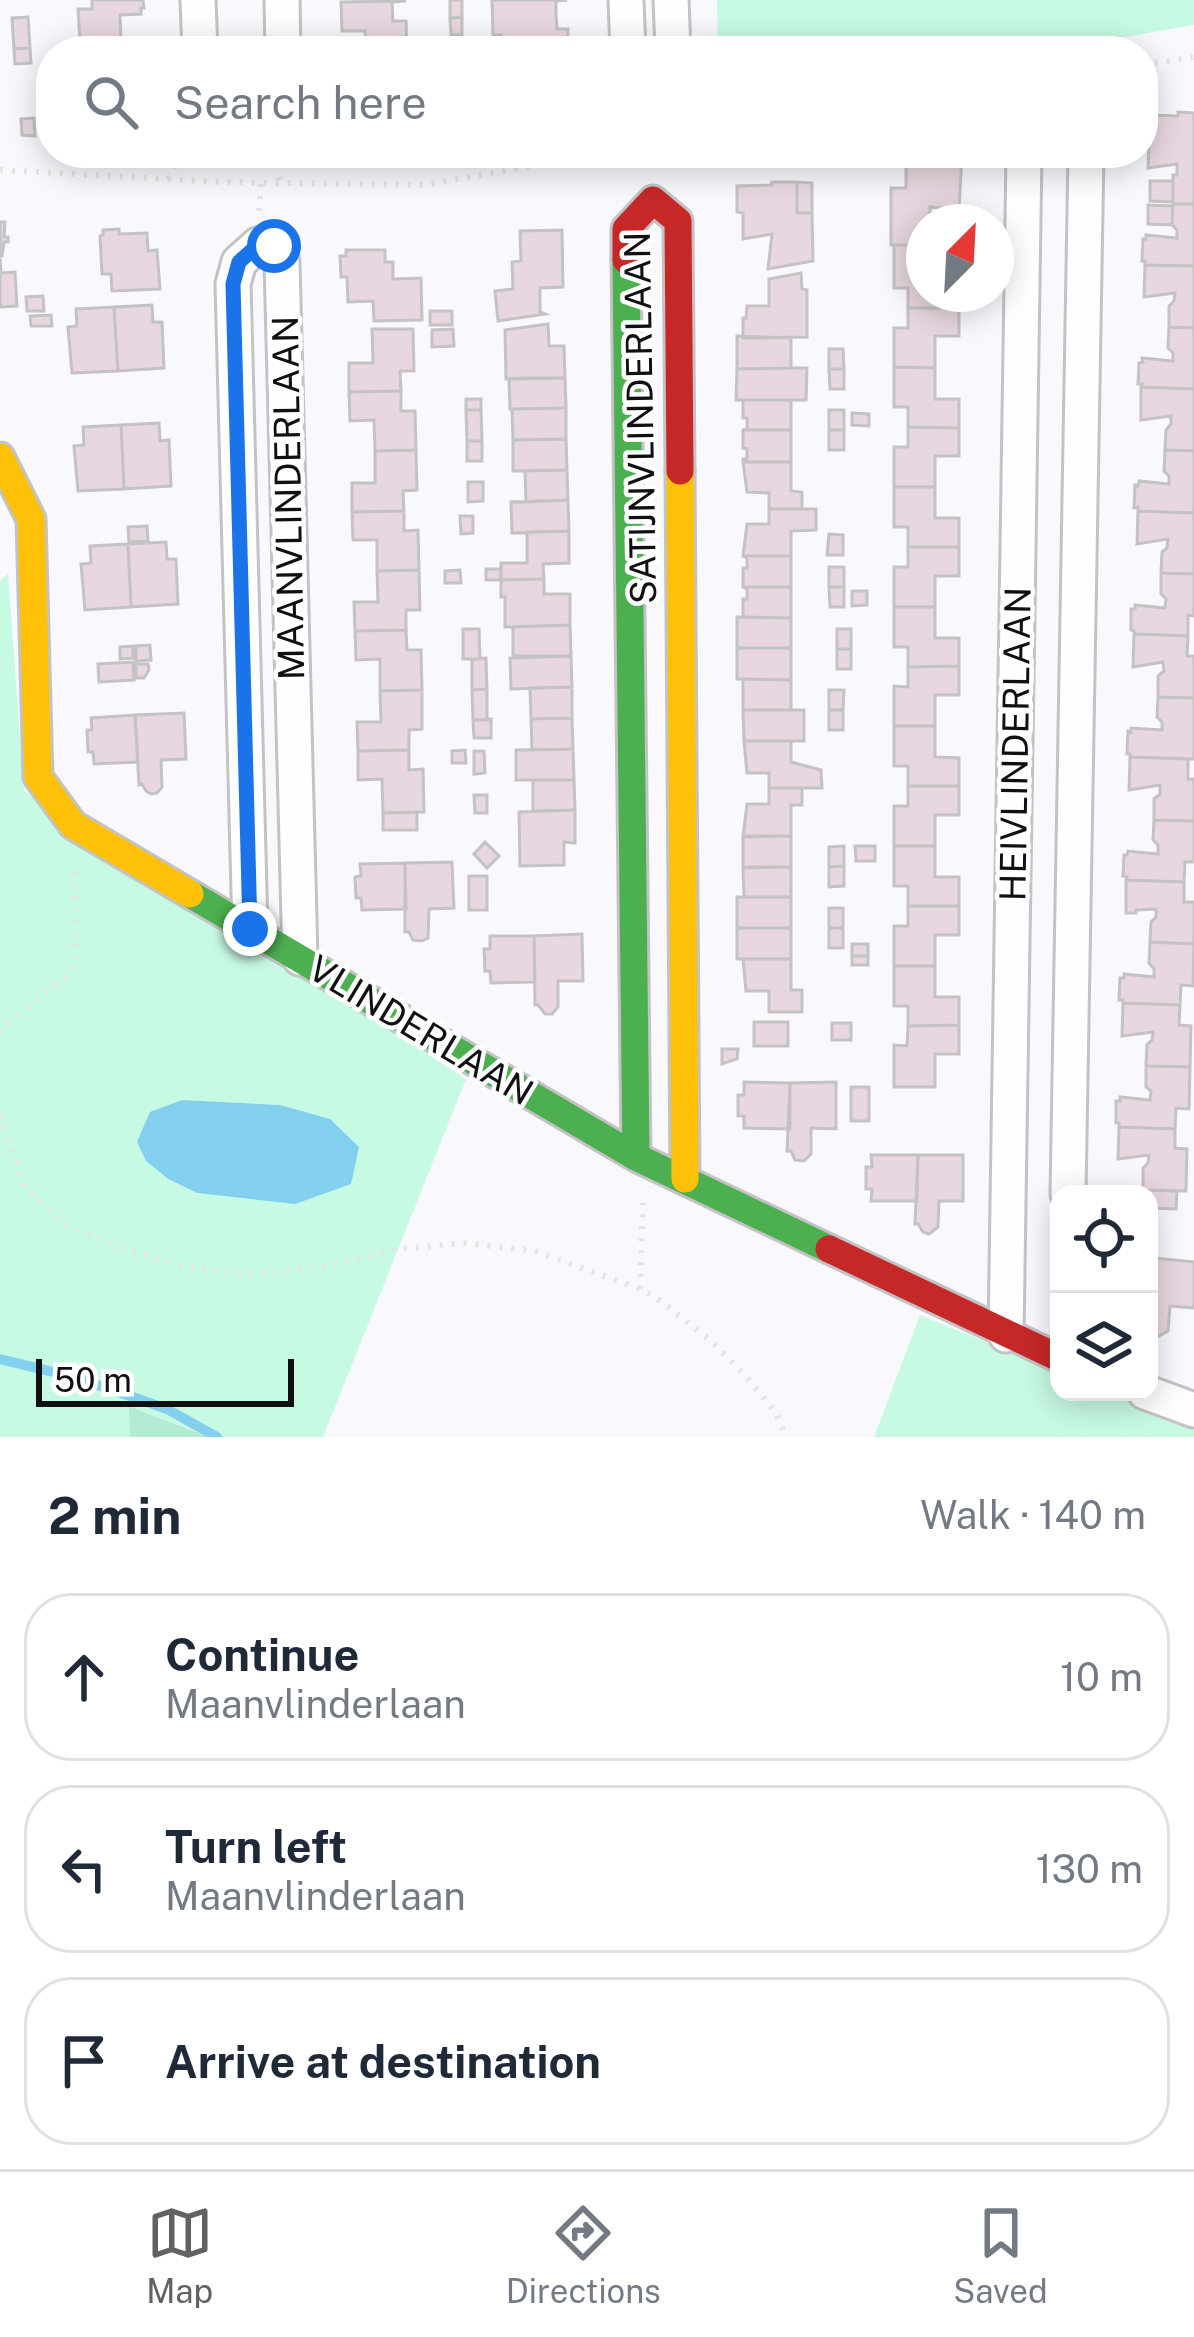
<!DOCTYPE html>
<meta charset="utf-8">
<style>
:root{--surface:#fff;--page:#f2f2f3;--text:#1f2937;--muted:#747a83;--line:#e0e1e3;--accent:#626264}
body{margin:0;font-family:"Public Sans",sans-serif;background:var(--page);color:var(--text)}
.controls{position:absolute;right:36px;bottom:36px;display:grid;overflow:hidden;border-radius:24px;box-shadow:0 6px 30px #0003}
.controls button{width:108px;height:108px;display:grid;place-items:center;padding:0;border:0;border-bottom:3px solid var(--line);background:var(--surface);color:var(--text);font:60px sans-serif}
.compass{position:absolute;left:906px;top:204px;width:108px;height:108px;border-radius:50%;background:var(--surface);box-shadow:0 6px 30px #0003;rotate:24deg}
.scale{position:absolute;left:36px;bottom:30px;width:258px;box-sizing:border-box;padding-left:12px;border:6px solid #101012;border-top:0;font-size:33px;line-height:42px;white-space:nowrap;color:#101012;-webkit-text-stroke:9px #fff;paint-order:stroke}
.stop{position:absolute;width:36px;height:36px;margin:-27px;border:9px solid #1a73e8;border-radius:50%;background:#fff}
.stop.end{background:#1a73e8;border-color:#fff;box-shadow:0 3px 12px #0008}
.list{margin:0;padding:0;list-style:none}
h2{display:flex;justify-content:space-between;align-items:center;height:156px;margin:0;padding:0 48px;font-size:51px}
h2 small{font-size:39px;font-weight:400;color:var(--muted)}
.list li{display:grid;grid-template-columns:78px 1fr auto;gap:36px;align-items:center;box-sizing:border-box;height:168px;margin:0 24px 24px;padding:0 24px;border:3px solid var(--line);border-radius:48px}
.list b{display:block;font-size:45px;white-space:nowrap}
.list p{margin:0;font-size:39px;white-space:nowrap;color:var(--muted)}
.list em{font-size:39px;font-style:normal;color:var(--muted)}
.icon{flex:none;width:66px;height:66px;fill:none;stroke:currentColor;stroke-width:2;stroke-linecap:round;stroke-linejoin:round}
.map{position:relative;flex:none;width:1194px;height:1437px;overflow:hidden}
.search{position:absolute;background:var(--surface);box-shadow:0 6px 30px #0003;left:36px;right:36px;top:36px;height:132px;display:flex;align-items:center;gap:30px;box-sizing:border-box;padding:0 42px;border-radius:48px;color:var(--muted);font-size:45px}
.sheet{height:732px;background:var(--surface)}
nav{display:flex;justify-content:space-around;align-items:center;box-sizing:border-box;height:168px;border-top:3px solid var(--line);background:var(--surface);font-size:33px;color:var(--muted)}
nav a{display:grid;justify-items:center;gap:6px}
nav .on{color:var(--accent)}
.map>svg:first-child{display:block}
.green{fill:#c7fae3;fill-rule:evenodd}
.forest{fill:#b4ebd3}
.water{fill:#82d0ee}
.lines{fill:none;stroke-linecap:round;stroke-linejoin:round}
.stream{stroke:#82d0ee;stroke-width:10}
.building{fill:#e8d7e0;stroke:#c3c2c4;stroke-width:3}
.street-casing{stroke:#c3c3c5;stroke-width:39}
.fast-casing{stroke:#c3c3c5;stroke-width:33}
.slow-casing{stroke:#c3c3c5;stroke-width:33}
.jam-casing{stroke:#c3c3c5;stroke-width:33}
.path{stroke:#e5e5e5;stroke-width:6;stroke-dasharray:3 9;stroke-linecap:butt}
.street{stroke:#fefeff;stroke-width:33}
.fast{stroke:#4caf50;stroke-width:27}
.slow{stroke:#ffc107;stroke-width:27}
.jam{stroke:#c62828;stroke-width:27}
.route{stroke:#1a73e8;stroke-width:15}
.labels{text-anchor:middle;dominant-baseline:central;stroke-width:9;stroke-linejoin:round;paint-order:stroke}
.street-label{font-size:36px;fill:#101012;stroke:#fff}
</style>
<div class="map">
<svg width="1194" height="1437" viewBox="0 0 1194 1437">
<rect width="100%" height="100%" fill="#f9f9fd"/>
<path class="green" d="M717,0H1194V25L1045,51H718Z
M8,574L24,791L466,1079L323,1437H209L130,1406V1437H0V581ZM182,1100L280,1105L197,1193L167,1179L146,1161Z
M920,1315L1059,1372V1392H1107L1194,1427V1437H874Z"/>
<path class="forest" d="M129,1406L209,1437H130Z"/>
<path class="water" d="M182,1100L280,1105L330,1119L359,1147L351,1184L295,1204L197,1193L168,1179L146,1161L137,1142L150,1112Z"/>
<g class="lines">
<path class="stream" d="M0,1359L78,1378L167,1409L217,1437"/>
</g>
<path class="building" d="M92,0H143L144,8H141V14L120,15L121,38L80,40L78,9H92Z
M450,0H462V17L450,18Z
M492,0H567L556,1V15L557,29H568V51H501V35H493Z
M406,1L392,2L393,21H406L407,51H366L365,31H342L341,2Z
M28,17L30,48L14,49L12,18Z
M462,17V35H451L450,18Z
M451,35H462V51H451Z
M121,38L122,51H81L80,40Z
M30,48L31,63L15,64L14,49Z
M1178,112L1194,113V204H1173V175H1177V164L1148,168L1149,142H1143V121H1150V115L1178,116Z
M34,118L35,136L22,135L21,119Z
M368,153H437V156L368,160Z
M936,153L962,155L959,210L930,207V215L935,222H924V245H891V188H906V157H931V159L936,160Z
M1150,181H1173V202L1150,201Z
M772,182H797V213H812L813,261L768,269L772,234L743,239V213L737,212V186L771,185Z
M797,182L812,183V213H797Z
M1173,204H1194V266L1145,265V261H1142L1143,239H1146V235L1177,238V230L1172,225Z
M1148,205L1173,206L1172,225L1148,224Z
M0,222H5L4,237H8V242H4L2,256H0Z
M119,229V234L147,233L148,251L157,250L160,289L112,291L111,274H102L100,236L103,235V230Z
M562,230L563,287L540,288V312L545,314L498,321L495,291L513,289L512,262L521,261L520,231Z
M894,245H924V294H961L959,308H908V288H894Z
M346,250H385V262H393V279L421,278L422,320L374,321L373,301L348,302L347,277H341L340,256H346Z
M0,258L1,273L15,272L17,306L0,307Z
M1145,265L1194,266V328L1169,327V306L1174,301L1175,293L1144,297Z
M801,273L802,289L807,290V337L743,338V318H746L747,306H769V279Z
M43,296L44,311H27L26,297Z
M152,305L153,322H162L164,368L118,371L114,307Z
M114,307L118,371L72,373L68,327L77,326L76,309Z
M908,308H959V336H935V368L894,367V328H908Z
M430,311H452V325H430Z
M51,315L52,326H31L30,316Z
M548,324L549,346H564L565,378L506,379L505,330Z
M1169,327L1194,328V389L1141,387L1142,384H1138L1139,363L1143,362L1142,358L1173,361V353L1168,348Z
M372,329H413L414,371H400L401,391L349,392V363H373Z
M453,329L454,346L432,347V330Z
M737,336L791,338V368L737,369Z
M829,349H843L844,369H829Z
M894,367L935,368V399H959V428L908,427V407H894Z
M791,368H807L806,400H736L737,369Z
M829,369H844V389H830Z
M523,378H565L566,408L510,409L509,379Z
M1141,387L1194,389V451L1165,450L1166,430L1171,424V416L1141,420Z
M401,391V411H415L416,450L375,451L374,420L350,421L349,392Z
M466,399H481V410H466Z
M743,400H791V430H743L747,428V418H743Z
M566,408V439L513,440L512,409Z
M466,410H481L482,441H467Z
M829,410H844V430H829Z
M852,413L869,414V426L852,425Z
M159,423L160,441L169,440L171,486L124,489L121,425Z
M121,425L124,489L78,491L74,446L84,445L83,427Z
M908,427L959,428V456H935V487H894V447H908Z
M743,430H791V462H743V459H747V449L743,448Z
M829,430H844V450H829Z
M566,439L567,470L513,471V440Z
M467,441H482V461H467Z
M416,450L417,490L403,491L404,511L352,512V483H375V451Z
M1165,450L1194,451V513L1138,511V507L1134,508L1135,485L1138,486L1139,481L1169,484V476L1164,471Z
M743,462H791V491L802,492V509H769V493L747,492Z
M567,470L568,500L526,502L525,471Z
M468,482H483V501L468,502Z
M894,487H935V518H959V547H908V527H894Z
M568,500L569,531L512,533L511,502Z
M769,509H816V530L791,531V556H743L747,524H769Z
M404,511V531L418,530L419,570L377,571V540H353L352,512Z
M1138,511L1194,513V574L1161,573L1162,552L1167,548L1168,539L1137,544Z
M460,516H473V533L461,534Z
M147,526L148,541L129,542L128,527Z
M569,531V563L543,564L544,579L501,580V563H527V532Z
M829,534L843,535V555H827Z
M166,542L167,559H176L178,604L131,607L128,544Z
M128,544L131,607L85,610L81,564L91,563L90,546Z
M908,547H959V576H935V607H894V567H908Z
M743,556H791V587H743V568H747V558Z
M829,567H844V587H829Z
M486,569H501V580H486Z
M419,570L420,610H406V630L355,631L354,602H378L377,571Z
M460,570L461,583H445V571Z
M1161,573L1194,574V616L1188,615V636L1134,634V631L1131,630V609H1135V605L1165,608L1166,599L1161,594Z
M544,579V594H570V625L505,627V597H501V580Z
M743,587H791V618L743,617V599H747V589Z
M829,587H844V607H830Z
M852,591H867V605L852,606Z
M894,607H935V638H959V666L908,667V647H894Z
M737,617L791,618V648H737Z
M570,625L571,656H513V627Z
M463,629H479L480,659H463Z
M837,629H851V649H837Z
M406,630L407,650H421L422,690L380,691V659L356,660L355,631Z
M1134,634L1188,636L1187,656H1194V698L1158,697V676L1164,671L1163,662L1133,667Z
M150,645L151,660L136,661V646Z
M133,646V658L120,659V647Z
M737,648H791V680L737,679Z
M837,649H851V669H837Z
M571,656L572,687L511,689L510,658Z
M486,658L487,689L472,690V659Z
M133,662L134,680L99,682L98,664Z
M136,664H148L149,670L144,678H136Z
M959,666V695H935V726H894V686L908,687V667Z
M743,679L791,680V710H743Z
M572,687V718L531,719L530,688Z
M487,689V720H473L472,690Z
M422,690V729L409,730V750L358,751L357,722H381L380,691Z
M829,690H844L843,710H829Z
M1158,697L1194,698V759L1130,757V754H1127L1128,731L1131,732V728L1162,730V722L1157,717Z
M743,710H804V741H744Z
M829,710H843V730H829Z
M184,713L186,759L161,760L162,787L157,793L151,794L146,791L142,784L139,785L135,715Z
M135,715L138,762L94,764L93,752H88L87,730H92L91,718Z
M572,718L573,749L532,750L531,719Z
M491,719V738H474L473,720Z
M894,726H935V757L959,758V786H908V766H894Z
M744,741H791V762L821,770L822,788H769V773H747Z
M573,749L574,780H516V750Z
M409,750V770L423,769L424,812L383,813L382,779L358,780V751Z
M465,750L466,763H452V751Z
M474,751H484L485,773L474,774Z
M1130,757L1188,759V779H1194V821L1154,820V799L1160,794V785L1129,790Z
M533,780H574L575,810L533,811Z
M908,786H959V815H935V846H894V806H908Z
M769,788H802V805H791V836L743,837L747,804H769Z
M474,795H487V813H475Z
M575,810V843L564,842V865L520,866L519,812Z
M417,812V830H383V813Z
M1154,820L1194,821V862H1185L1184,882L1126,880L1127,877L1123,876L1124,855H1127L1128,851L1158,854V845L1153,840Z
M747,836H791V867L743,868V837Z
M485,842L499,856L487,868L474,854Z
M844,846V866L829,867V847Z
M855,846H875V861H856Z
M894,846H935V877H959V906H908V886H894Z
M452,862L454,908L429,909L428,938L422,941L413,940L409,932H405V863Z
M405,863L406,909L362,910L361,898H356L355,877L361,876L360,864Z
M844,866V886L829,887V867Z
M747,867H791V897H744L743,868Z
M469,876H487V910H469Z
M1126,880L1184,882V902H1194V944L1150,942L1151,922L1156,917V909L1136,910V913H1126Z
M737,897H791V928H737Z
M908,906H959V935H935V966H894V926H908Z
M829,908H843V928H829Z
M737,928H791V959H737Z
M829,928H843V948H829Z
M582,934L583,981H558V1007L552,1014H545L538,1005H535L534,936Z
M490,936H534L535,982L491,983L490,971H485L484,949H490Z
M1150,942L1194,944L1193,986L1181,985L1180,1005L1123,1003V1000H1119L1120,978H1124V974L1154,977V969L1149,963Z
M852,944H868V956H852Z
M852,956H868V965H852Z
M743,959H791V990H802V1012H769V991H746Z
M894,966H935V997H959V1025L908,1026V1006H894Z
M1123,1003L1180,1005L1179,1025L1191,1026L1190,1067L1146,1066L1147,1045L1152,1040L1153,1032L1122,1036Z
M754,1022H788V1046H754Z
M832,1023H851V1040H832Z
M959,1025V1054H935V1087H894V1045L907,1046L908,1026Z
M722,1049H738L737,1059L722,1064Z
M1146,1066L1190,1067L1189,1109L1176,1108L1175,1129L1119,1127V1123H1116V1101H1120V1097L1150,1100L1151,1091L1146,1087Z
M744,1082L790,1083V1129L744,1128V1116H738V1095H744Z
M836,1082V1129L811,1128V1154L804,1161L795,1160L791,1151H787L790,1083Z
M851,1087H869V1121H851Z
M1119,1127L1175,1129V1148L1187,1149L1186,1191L1143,1190V1168L1148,1163L1149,1155L1118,1159Z
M871,1155H918L917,1201H871L872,1189H866V1167H872Z
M918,1155H963V1201H939L938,1227L929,1234L923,1232L918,1224H915Z
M1143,1190L1177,1191L1176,1209L1149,1208V1194H1142Z
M1154,1258L1194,1262V1308L1170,1306L1168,1331L1157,1337L1149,1332Z"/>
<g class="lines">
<g class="street-casing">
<path id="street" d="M198,0L200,51
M282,0L283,51
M626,0L628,51
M671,0L673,51
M250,929L233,284L239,262L258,245L274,246L282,262L300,958
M1068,1194L1086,153
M1006,1335L1024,153
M1145,1392L1194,1410"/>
</g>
<g class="fast-casing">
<path id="fast" d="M626,260L636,1157
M190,894L636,1157L829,1249"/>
</g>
<g class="slow-casing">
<path id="slow" d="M0,457L31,519L38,777L73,825L190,894
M680,471L685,1179"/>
</g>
<g class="jam-casing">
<path id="jam" d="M626,260V229L653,200L678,221L680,471
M829,1249L1059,1358"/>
</g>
<path class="path" d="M1143,65L1194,57
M277,153L280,183
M0,170L221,182L424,185L608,153
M168,179L182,153
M259,211L261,183
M0,1032L76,967L74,872
M0,1115L25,1186L62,1223L128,1250L184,1266L247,1274L325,1267L398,1249L465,1243L535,1251L640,1289L661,1301L713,1343L744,1374L776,1413L786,1437
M640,1289L643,1203"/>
<use href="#street" class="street"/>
<use href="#fast" class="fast"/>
<use href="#slow" class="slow"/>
<use href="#jam" class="jam"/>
</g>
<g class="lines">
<path class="route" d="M250,929L233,284L239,262L258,245L274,246"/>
</g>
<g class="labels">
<g class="street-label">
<text transform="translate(640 418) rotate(-91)">SATIJNVLINDERLAAN</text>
<text transform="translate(288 498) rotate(-91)">MAANVLINDERLAAN</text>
<text transform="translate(1015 744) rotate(-89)">HEIVLINDERLAAN</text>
<text transform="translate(421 1030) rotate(31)">VLINDERLAAN</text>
</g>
</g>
</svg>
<div class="controls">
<button><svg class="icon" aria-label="locate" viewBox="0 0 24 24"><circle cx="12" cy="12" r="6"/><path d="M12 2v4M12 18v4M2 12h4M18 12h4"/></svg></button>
<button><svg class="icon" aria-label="layers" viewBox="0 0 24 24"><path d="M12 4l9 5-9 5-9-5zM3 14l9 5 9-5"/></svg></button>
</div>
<svg class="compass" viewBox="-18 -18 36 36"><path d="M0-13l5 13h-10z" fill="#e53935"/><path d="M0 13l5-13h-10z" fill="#747a83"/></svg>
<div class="scale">50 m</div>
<div class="stop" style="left:274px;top:246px"></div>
<div class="stop end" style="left:250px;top:929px"></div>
<div class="search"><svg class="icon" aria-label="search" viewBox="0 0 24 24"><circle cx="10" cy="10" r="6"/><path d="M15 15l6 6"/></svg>Search here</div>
</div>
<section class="sheet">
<h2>2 min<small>Walk · 140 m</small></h2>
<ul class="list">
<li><svg class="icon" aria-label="ahead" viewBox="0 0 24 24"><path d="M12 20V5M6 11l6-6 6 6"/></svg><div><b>Continue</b><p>Maanvlinderlaan</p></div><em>10 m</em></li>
<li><svg class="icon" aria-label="left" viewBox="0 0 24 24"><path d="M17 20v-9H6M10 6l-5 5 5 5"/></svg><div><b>Turn left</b><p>Maanvlinderlaan</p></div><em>130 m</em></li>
<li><svg class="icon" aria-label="arrive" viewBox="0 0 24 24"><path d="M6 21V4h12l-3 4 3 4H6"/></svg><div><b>Arrive at destination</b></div></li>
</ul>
</section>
<nav>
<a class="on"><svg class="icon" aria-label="map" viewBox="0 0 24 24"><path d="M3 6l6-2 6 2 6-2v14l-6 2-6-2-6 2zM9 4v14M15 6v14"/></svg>Map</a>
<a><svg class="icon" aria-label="directions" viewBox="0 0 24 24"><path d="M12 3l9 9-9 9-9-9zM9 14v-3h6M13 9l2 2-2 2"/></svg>Directions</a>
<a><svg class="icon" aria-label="saved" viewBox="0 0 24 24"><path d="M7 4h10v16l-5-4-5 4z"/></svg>Saved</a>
</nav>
